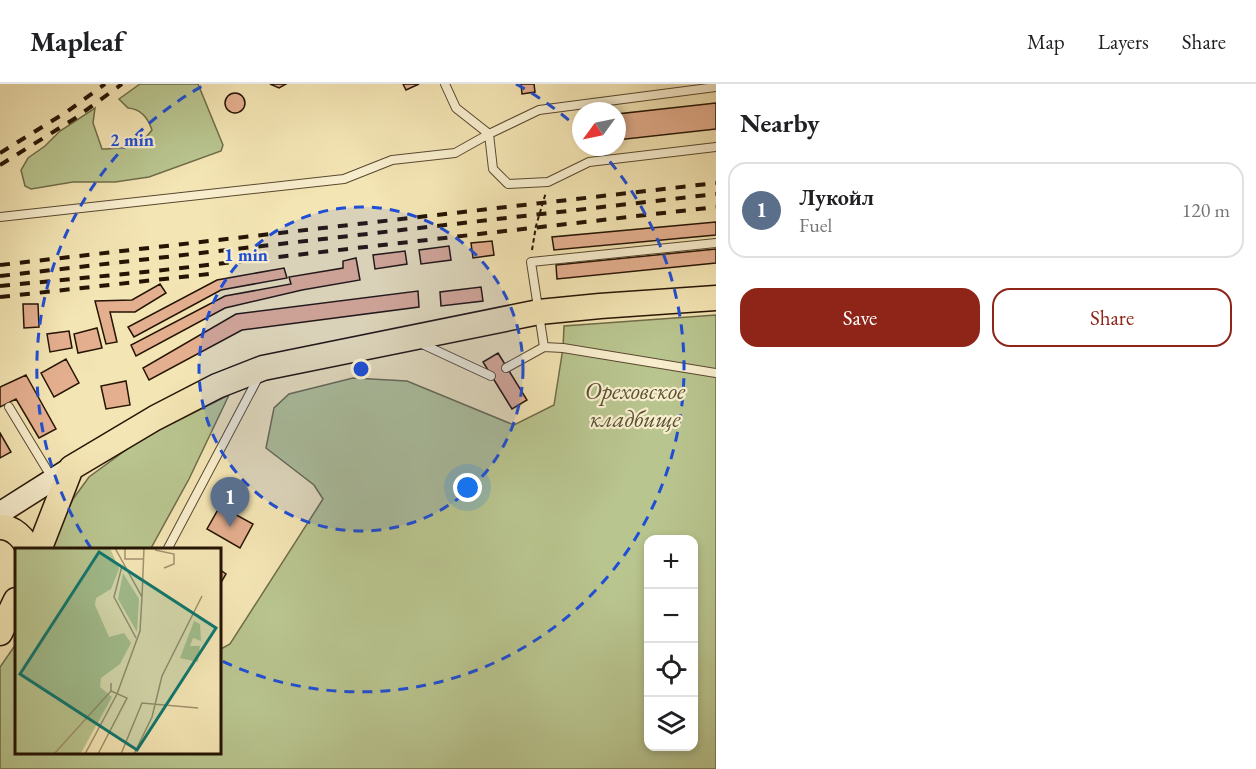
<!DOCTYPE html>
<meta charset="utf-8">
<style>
:root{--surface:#fff;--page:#f2f2f2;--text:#202124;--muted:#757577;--line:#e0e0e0;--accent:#8f2418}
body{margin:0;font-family:"EB Garamond",serif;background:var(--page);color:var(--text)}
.controls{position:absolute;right:18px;bottom:18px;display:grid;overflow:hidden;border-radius:12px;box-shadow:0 3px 9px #0003}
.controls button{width:54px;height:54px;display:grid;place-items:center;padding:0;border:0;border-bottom:2px solid var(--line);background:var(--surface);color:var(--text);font:30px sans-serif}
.compass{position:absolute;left:572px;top:18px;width:54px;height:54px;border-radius:50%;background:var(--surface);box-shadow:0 3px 9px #0003;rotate:237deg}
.you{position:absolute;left:468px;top:404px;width:21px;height:21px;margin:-15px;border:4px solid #fff;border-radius:50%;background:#1a73e8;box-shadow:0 0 0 9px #1a73e833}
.badge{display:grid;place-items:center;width:39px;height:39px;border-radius:50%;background:var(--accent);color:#fff;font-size:20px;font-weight:700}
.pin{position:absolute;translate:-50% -50px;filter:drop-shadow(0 2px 3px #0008)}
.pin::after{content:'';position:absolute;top:32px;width:21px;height:18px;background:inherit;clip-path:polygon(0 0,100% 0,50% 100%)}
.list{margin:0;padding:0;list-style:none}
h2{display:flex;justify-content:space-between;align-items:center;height:78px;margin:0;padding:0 24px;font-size:26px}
h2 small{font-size:20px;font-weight:400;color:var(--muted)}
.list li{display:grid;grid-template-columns:39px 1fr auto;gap:18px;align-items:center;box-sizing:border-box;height:96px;margin:0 12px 12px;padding:0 12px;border:2px solid var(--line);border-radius:18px}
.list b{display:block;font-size:22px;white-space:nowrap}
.list p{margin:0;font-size:20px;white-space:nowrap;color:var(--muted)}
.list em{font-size:20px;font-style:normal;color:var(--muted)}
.actions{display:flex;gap:12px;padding:18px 24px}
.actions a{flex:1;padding:14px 0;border:2px solid var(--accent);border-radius:18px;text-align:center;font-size:21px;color:var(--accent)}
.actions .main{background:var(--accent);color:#fff}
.icon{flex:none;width:33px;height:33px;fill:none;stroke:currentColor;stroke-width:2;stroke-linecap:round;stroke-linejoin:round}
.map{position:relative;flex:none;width:716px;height:685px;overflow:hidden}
header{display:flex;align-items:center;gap:36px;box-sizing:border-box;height:84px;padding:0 30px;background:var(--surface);border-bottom:2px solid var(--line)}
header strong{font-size:28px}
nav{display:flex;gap:33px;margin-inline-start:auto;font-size:21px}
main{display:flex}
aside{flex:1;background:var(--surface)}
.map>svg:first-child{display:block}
.green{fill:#b9c58f;stroke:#6f6c49;stroke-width:1.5;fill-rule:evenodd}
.building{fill:#e4af8f;stroke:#251403;stroke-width:1.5}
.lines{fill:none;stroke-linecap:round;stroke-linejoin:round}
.service-casing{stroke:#59482f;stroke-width:10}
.secondary-casing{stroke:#251403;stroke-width:24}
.trunk-casing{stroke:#251403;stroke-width:27}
.path{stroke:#251403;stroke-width:2;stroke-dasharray:4.5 3;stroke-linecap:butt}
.service{stroke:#f8eece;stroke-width:8}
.secondary{stroke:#f8eece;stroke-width:21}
.trunk{stroke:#f4e5b4;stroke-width:24}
.rail{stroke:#251403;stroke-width:4;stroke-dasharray:10 10;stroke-linecap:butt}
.ring{fill:none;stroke:#1d4ed8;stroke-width:3;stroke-dasharray:10 8}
.labels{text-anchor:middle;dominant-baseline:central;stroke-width:4.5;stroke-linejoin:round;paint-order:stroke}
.park-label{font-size:24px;font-style:italic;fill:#595234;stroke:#f8eece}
.inset-road{fill:none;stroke:#a1916d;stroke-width:1.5}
.view{fill:#0f766e;fill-opacity:0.15;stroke:#0f766e;stroke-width:3}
.inset-edge{fill:none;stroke:#251403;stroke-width:3}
.centre{fill:#1d4ed8;stroke:#f8eece;stroke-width:3}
.ring-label{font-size:18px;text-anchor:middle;font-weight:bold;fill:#1d4ed8;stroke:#f8eece;stroke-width:4.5;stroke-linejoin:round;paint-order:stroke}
</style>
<header>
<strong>Mapleaf</strong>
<nav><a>Map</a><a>Layers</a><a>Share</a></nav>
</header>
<main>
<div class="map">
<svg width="716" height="685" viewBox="0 0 716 685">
<rect width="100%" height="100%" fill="#f4e5b4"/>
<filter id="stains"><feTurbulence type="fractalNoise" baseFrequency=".00333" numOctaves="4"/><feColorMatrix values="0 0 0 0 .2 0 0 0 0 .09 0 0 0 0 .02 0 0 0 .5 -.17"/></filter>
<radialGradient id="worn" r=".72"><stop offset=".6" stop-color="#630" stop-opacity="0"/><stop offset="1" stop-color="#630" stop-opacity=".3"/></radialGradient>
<path class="green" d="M140,0H198L223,61L221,67L149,93L115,98H73L31,105L25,102L21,86L28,74L45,62L60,47L95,24L93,39L102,65C126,64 137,66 152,46C148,34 141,25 128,24L119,15Z
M716,231V685H0V583L16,560V668H219V566L230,560L323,415L314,401L266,364L274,324L289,310L353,294L407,297L514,341L554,321L563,264L564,242ZM648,455H694V662H648Z
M229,311L189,395L150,466H50L73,415L89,393L141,355Z"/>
<path class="building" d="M270,0H286L279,4Z
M403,0H419L406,6Z
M521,0H534L535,8L522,10Z
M225 19a10 10 0 1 1 20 0a10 10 0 1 1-20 0Z
M716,19V45L617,56V30Z
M577,34H581V60H580Z
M716,138V151L554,166L552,153Z
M492,157L494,171L473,174L471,159Z
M449,162L451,176L421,180L419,166Z
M716,165V179L557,195L556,181Z
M405,167L407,180L375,185L373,171Z
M356,174L360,196L302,206L225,224L136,272L131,261L225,212L291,200L289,193L343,184V177Z
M284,184L287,194L221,206L134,253L128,243L217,196Z
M160,200L166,209L135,228H110L117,258L106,260L95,217L132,216Z
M481,203L483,217L441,222L440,208Z
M418,207L419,223L242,246L149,296L143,284L236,230Z
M23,220H38L39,243L24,244Z
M97,244L102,264L78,269L74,250Z
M69,247L72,264L50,268L47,250Z
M498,269L527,316L512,325L483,278Z
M66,275L79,299L54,313L41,289Z
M26,291L56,345L39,354L16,315L0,323V303Z
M126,297L130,321L106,325L101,302Z
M0,349L11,368L0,374Z
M220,422L253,440L240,464L207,445Z
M219,485L226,490L219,502Z"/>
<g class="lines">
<g class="service-casing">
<path id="service" d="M445,0L456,24L489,50L493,85L508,100L548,98L589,78L716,63
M0,133L344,95L392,76L455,69L489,50L539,26L716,3
M420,259L491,292
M544,263L563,264L716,289
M506,284L544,263L531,178L716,159
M9,323L52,394
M167,466L259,292"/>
</g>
<g class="secondary-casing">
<path id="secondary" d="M0,429L71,384"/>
</g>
<g class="trunk-casing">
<path id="trunk" d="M0,443C13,443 25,454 28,466
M39,466L71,384L155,334L217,302L263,284L539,228L600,222L716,214
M0,549L16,516"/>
</g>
<path class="path" d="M532,166L536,142L546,108"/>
<use href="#service" class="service"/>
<use href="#secondary" class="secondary"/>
<use href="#trunk" class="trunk"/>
<path class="rail" d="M0,69L68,27L105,0
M0,81L74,35L122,0
M0,181L716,99
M0,192L716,110
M0,202L155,187L716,123
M0,213L209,190"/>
</g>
<circle cx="361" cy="285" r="162" fill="#1d4ed8" fill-opacity=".12"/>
<g class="ring">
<circle cx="361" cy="285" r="162"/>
<path d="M91 464A324 324 0 0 1 206 0M516 0A324 324 0 0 1 580 46M598 64A324 324 0 0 1 222 577"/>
</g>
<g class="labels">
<g class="park-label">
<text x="635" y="306">Ореховское<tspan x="635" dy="28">кладбище</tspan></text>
</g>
</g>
<g transform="translate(15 464)">
<rect width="206" height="206" fill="#f4e5b4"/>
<path d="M0,0H95L104,21L96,41L81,50L80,57L94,89L109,85L116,95L105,116L86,130L85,139L97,149L66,205H0ZM108,25L124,51L122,84L103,51ZM179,73L185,76L186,93L178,90L175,98H185L183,114L165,110Z" fill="#b9c58f"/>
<path class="inset-road" d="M110,0V11H128M140,2L159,6V16L149,20M107,18L99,49L121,90M127,49L129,0M39,206L96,143M70,206L102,146L125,83L127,49L100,0M83,206L112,150L96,143V135M106,206L127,155L183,160M119,206L137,169L147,128L187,48"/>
<path class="view" d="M84,4L201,80L122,202L5,126Z"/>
<rect width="206" height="206" class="inset-edge"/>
</g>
<circle cx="361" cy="285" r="9" class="centre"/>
<g class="ring-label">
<text x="132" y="62">2 min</text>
<text x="246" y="177">1 min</text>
</g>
<rect width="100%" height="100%" filter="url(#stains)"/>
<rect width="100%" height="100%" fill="url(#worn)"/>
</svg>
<div class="controls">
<button>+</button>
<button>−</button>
<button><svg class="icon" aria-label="locate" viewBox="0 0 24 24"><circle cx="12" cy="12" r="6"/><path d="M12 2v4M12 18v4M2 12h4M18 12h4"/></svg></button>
<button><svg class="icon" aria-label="layers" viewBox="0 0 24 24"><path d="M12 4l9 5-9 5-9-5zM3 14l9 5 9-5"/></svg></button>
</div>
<svg class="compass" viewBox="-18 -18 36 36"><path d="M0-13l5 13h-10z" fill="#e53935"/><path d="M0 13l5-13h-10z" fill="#757577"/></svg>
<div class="you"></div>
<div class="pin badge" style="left:230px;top:443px;background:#5c6f8a">1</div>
</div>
<aside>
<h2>Nearby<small></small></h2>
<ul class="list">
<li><span class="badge" style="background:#5c6f8a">1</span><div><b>Лукойл</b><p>Fuel</p></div><em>120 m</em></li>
</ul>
<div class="actions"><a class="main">Save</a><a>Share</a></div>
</aside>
</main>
